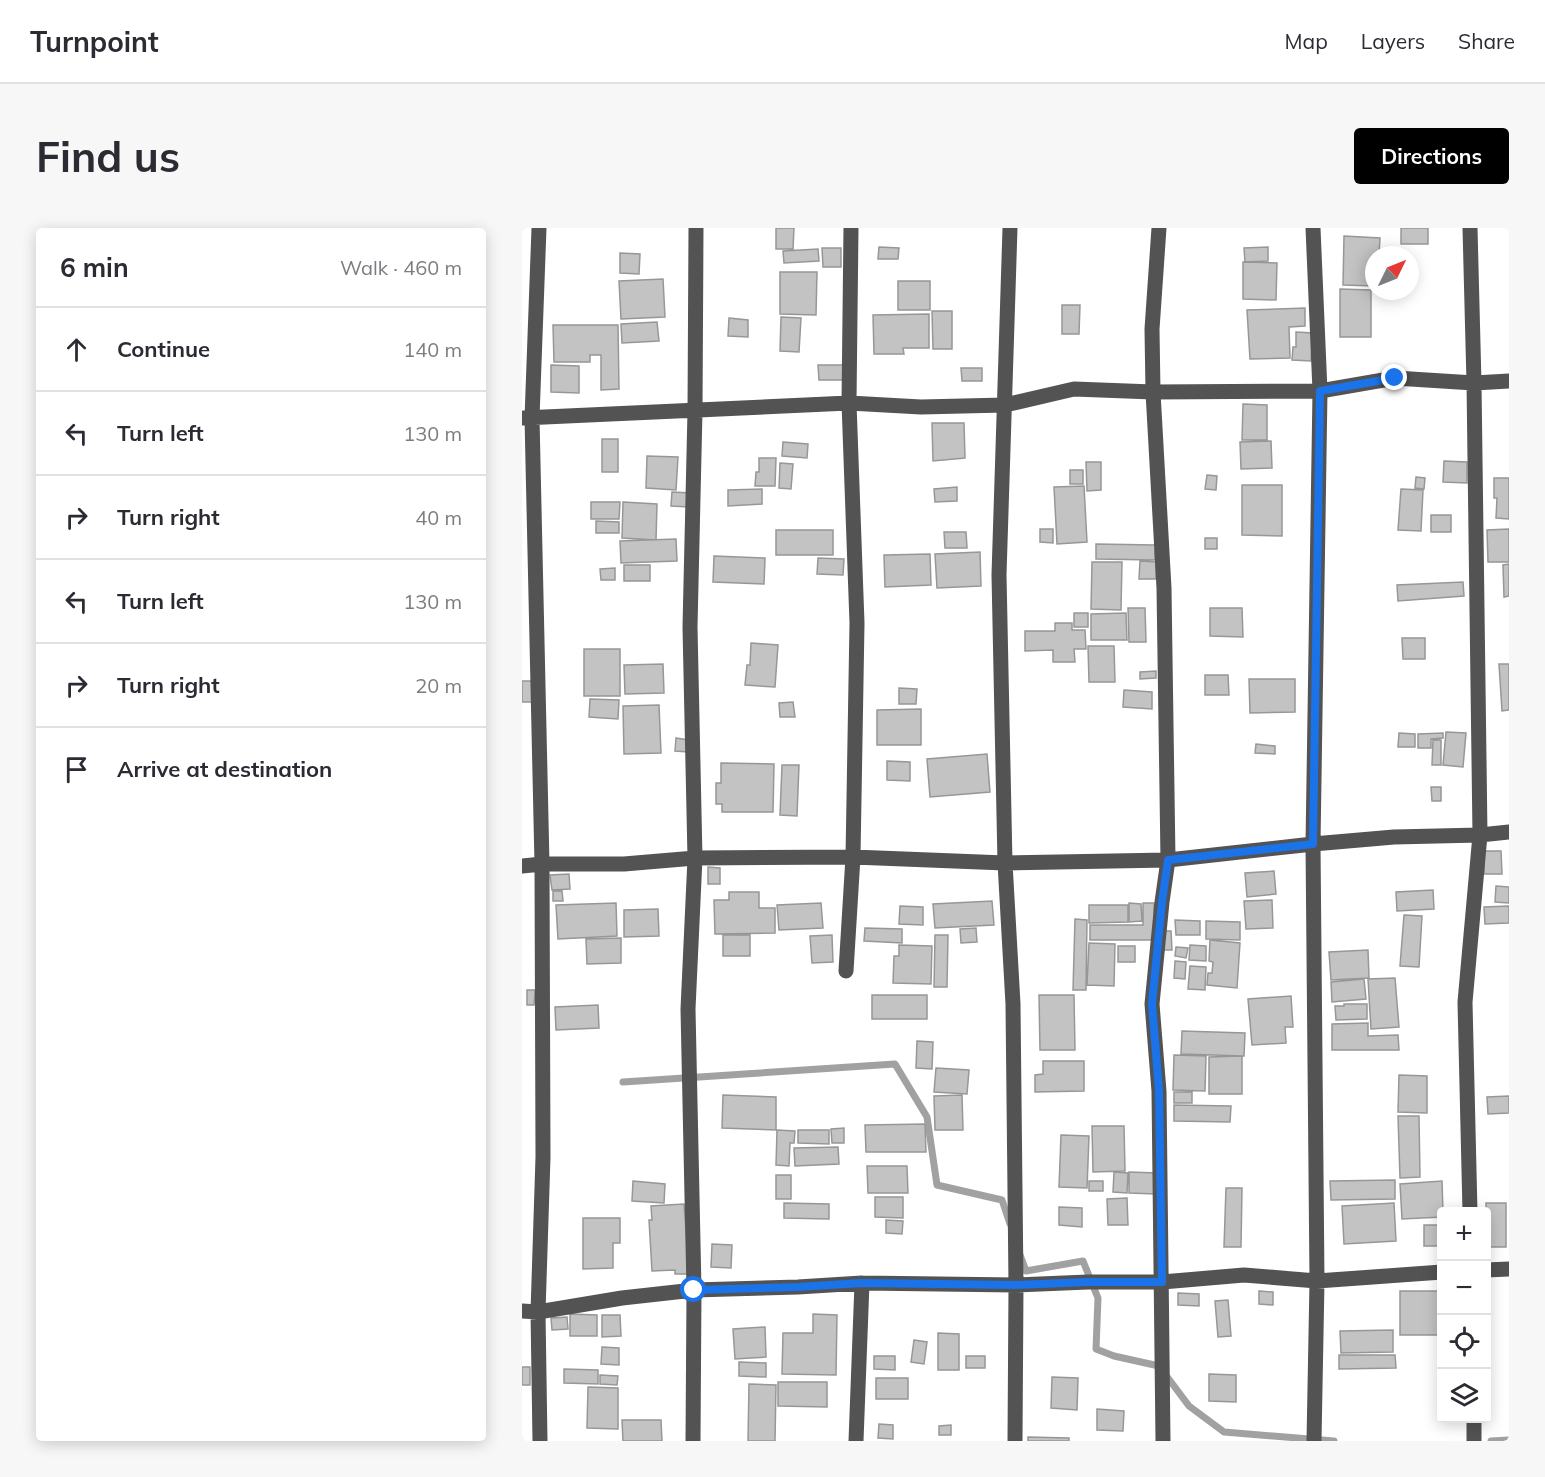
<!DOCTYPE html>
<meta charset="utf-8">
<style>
:root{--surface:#fff;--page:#f7f7f7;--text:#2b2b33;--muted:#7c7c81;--line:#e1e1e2;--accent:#000}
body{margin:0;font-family:Mulish,sans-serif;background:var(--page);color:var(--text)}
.controls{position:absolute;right:18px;bottom:18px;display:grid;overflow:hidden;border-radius:6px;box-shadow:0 3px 15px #0003}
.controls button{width:54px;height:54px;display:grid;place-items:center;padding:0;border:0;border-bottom:2px solid var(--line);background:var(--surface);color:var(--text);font:30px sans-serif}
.compass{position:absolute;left:843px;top:18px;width:54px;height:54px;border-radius:50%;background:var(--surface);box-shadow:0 3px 15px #0003;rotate:47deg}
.stop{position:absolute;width:18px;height:18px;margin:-14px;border:4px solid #1a73e8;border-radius:50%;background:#fff}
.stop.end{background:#1a73e8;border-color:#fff;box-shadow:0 2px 6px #0008}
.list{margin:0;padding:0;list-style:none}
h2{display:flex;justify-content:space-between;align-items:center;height:78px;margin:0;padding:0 24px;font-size:26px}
h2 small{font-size:20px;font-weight:400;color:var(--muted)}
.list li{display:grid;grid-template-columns:39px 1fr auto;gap:18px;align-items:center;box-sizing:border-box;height:84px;padding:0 24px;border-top:2px solid var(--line)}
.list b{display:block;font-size:22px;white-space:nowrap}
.list em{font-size:20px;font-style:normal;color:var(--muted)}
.icon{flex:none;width:33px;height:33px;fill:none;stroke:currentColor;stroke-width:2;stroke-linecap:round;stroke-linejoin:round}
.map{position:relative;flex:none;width:987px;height:1213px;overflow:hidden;border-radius:6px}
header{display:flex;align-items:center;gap:36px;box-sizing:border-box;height:84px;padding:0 30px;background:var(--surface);border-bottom:2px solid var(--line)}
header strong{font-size:28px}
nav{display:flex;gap:33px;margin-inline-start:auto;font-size:21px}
.intro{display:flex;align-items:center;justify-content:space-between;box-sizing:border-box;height:144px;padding:0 36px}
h1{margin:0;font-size:42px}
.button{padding:15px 27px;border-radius:6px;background:var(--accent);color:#fff;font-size:21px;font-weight:700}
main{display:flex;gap:36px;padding:0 36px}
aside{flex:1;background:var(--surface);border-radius:6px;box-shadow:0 3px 15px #0003}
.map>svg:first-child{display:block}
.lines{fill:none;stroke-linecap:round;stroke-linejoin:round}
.stream{stroke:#a1a1a1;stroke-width:7}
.building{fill:#c3c3c3;stroke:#979797;stroke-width:1.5}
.minor{stroke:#535353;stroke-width:15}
.route{stroke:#1a73e8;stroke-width:8}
</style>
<header>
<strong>Turnpoint</strong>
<nav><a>Map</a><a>Layers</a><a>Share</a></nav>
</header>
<div class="intro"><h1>Find us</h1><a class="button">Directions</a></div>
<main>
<aside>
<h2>6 min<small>Walk · 460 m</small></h2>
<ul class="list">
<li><svg class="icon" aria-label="ahead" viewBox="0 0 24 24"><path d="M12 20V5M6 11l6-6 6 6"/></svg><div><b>Continue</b></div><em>140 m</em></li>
<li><svg class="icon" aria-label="left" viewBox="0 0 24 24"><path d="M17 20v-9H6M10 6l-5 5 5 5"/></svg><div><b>Turn left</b></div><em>130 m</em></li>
<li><svg class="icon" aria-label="right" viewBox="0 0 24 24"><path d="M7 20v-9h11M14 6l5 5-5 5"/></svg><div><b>Turn right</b></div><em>40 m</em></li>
<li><svg class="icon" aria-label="left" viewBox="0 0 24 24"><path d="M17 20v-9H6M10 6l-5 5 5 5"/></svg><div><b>Turn left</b></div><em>130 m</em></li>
<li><svg class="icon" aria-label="right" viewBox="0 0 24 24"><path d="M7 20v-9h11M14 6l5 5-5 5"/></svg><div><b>Turn right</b></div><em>20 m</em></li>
<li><svg class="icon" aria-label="arrive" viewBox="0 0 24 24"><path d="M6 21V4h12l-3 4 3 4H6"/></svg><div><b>Arrive at destination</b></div></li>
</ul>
</aside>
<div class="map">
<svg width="987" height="1213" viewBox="0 0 987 1213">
<rect width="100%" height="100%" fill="#fff"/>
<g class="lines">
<path class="stream" d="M101,854L373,836L405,889L415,957L480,972L488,996
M498,1027L504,1043L561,1033L576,1070L574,1121L592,1128L637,1138L667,1178L702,1204L812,1213
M969,1213L987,1212"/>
</g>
<path class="building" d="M254,0H272L271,21H254Z
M879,0H906V16H879Z
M822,8L858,10L857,27H852V58L821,57Z
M357,19L377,20L376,31H356Z
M746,19V33L723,34L722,20Z
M300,20H319V39H301Z
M296,21L297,33L262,35L261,23Z
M98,25L118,26L117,46L98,45Z
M721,34L755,35L754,72L721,71Z
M258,44H295L294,87L258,86Z
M141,51L143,89L99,91L97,53Z
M376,53H408V82H376Z
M818,61L849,62V109H818Z
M540,77H558L557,106H540Z
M783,80V98L767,99L768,130L728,131L725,82Z
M410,83H430V121H411Z
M407,86V120H381L382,126H352L351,87Z
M259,89L279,90L277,124L258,123Z
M207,90L226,92V109L206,108Z
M135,94L137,113L100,115L99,96Z
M31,97H96L97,161L79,162V127H68V134H32Z
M774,104L791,105L789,133L770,132L771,119H774Z
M29,137L57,138V165L29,164Z
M296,137H321L322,152H297Z
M439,140H460V153H440Z
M721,176L745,177V212H720Z
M410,195H442L443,230L411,233Z
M80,211H96V244H80Z
M749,213L750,240L719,241L718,214Z
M261,214L286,216L285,230L260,228Z
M125,228L156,229L154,262L124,260Z
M237,230H254L253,258H233L234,244H237Z
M922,233L945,234V255L921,254Z
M564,234H579V262L565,263Z
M258,235L271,236L269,261L257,260Z
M548,242H561V256H548Z
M685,247L695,248L694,262L683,261Z
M894,249L903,250L902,261L893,260Z
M972,250H987V291L974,290L975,270H972Z
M720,257H760V308L720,307Z
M562,258L565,314L535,316L532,259Z
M435,259V273L413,274L412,261Z
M240,261V276L206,278V262Z
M879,261L901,262L899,303L876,302Z
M150,264L169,265L168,279L149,278Z
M69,274H98L97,291H69Z
M101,274L135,276L134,312L100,310Z
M909,287H929V304H909Z
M74,293L97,294V305H74Z
M518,301H531V315L518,314Z
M987,301V334H966L965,302Z
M254,302H311V327H254Z
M422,304H444L445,320H423Z
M683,310H695V321H683Z
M154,311L155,333L99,335L98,313Z
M574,316L633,317V332L574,331Z
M458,324L459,358L415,360L413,326Z
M408,326L409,357L363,359L362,327Z
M192,328L243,330L242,356L191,354Z
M296,330L322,331L321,347L295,346Z
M618,333L634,334V351H617Z
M570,334H600L599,382L569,381Z
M987,336V368L982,369L981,337Z
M102,337H128V353H102Z
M93,340V352H79L78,341Z
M941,354L942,368L876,373L875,357Z
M606,380H623L624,414H607Z
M688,380H720L721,409L688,408Z
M552,385H566V399H552Z
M604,385L605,412H569V386Z
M533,395H550V402H563L564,421H552L553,434H531V422L503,423V403H533Z
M880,410H903V431H881Z
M229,415L256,417L253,459L223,457L225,437H228Z
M566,418H592L593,454H567Z
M62,421H98V468H62Z
M141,436L142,465L103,466L102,437Z
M977,436H987V482L980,483Z
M634,443V450L618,451V444Z
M683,447H706L707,467H683Z
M727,451H773V484L728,485Z
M0,453H14V474H0Z
M377,460L395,461L394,476H377Z
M602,462L630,464V481L601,479Z
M68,471L97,472L96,491L67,489Z
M271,474L273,489H258L257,475Z
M137,477L139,525L102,526L101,478Z
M399,481V517H355V482Z
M924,504L944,505L941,539L921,537Z
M877,505L893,506V519H876Z
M921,505V510L909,511V520H896V506Z
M154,510L167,512L166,524L153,523Z
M911,512H919V537H910Z
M734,516L753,518V526L733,525Z
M465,526L468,564L408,569L405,531Z
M365,533L388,534V553L365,552Z
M199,535L252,536L251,584H200V576H194V555H199Z
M260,537H277L275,588L258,587Z
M909,559H919V573H910Z
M962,623H979L980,646H962Z
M186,639L198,640V656H186Z
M752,643L754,666L725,669L723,645Z
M47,646L48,661L30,662L28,647Z
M974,658L987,659V675L973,674Z
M911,662L912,681L875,683L874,664Z
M31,663H40L41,673H31Z
M207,664H237V680H253V705L193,706L192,672H207Z
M750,672L751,700L724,701L722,673Z
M470,673L472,697L413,700L411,676Z
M94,675L95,708L36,711L34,677Z
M299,675L301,700L257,702L255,677Z
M607,675L619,676L620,693L607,694Z
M621,675H632V712H568V697H621Z
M567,677H606V694L567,695Z
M378,678L401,679V697L377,696Z
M987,678V695L963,696L962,679Z
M136,681L137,708L102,709V682Z
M882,687L900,688L897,739L878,738Z
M553,691L565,692L564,762H551Z
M653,692L678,693V707H654Z
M684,693L718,694V712L684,711Z
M343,700L380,701V715L342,713Z
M454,700L455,714L439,715L438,701Z
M641,703H649L650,722H641Z
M201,707H228V728H201Z
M310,707L311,734L290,735L288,708Z
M413,707H426L425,759H412Z
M99,710V735L65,736L64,711Z
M688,712L718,715L715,760L685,757L686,745H690L691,734L687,733Z
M567,715L593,716L592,758L565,757Z
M377,717L410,718L409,756L371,755L372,728H377Z
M668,717L684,718V733L667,732Z
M596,718H613V734H596Z
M654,719L666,720L664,730L653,728Z
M846,722L847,750L809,752L807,724Z
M653,733L664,734L663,751L652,750Z
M668,738L684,739L683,762L666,761Z
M873,750L877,799L849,801L846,751Z
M842,751L844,771L810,774L809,754Z
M5,762H13L12,777H5Z
M350,767H405V791H350Z
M517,767H552L553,822H518Z
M769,768L771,799H763L764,815L730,817L726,771Z
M822,776H845V791L814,792L813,778H822Z
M76,777L77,800L34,802L33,779Z
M846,795V808L876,807L877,822H810V796Z
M660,803L723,805L722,828L659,826Z
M395,813L411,814L410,841L394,840Z
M652,827L684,828L683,863L651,862Z
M720,828V866H687V829Z
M521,833H562V863L513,864V847L521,846Z
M414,840L447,842L445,866L412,864Z
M877,847L905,848V885L876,884Z
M652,864H670V875H652Z
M201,867L254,869V902L200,900Z
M440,867L441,902H413L412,868Z
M987,868V885L966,886L965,869Z
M652,877L709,878L708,894L652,893Z
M876,888H897L898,949L878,950Z
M403,896L404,924H344L343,897Z
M570,898H602L603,943L571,944Z
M322,900V915H310L309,901Z
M255,902L273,903L272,915H268L267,938L254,937Z
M276,902H307V916L276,915Z
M539,907L567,908L565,960L537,959Z
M316,919L317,936L273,938L272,920Z
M345,938H385L386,965H346Z
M592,944L606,945L605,965L591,964Z
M607,944L635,945L634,966L607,965Z
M254,947H269V971H254Z
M873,952V971L809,972L808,953Z
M111,953L143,956L142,975L110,973Z
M567,953H581V963H567Z
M920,953L921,984H920V989L880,991L878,956Z
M704,960H720L719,1019H702Z
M353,969H381V990L353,989Z
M605,970L606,997H586L585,971Z
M262,975L307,976V991L262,990Z
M872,975L874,1013L822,1016L820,978Z
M964,975H984V1019H964Z
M162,976L167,1046H153V1042L130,1043L127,992H130L129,978Z
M537,979L560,980V999L537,997Z
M61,990H98V1015H91V1040L61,1041Z
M364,992L381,993L380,1006L364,1005Z
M902,997H920V1018H902Z
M190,1016L210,1017L209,1040L189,1039Z
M737,1063L751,1064V1077L737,1076Z
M878,1063H920V1107H878Z
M656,1065L677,1066V1078L656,1077Z
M706,1072L709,1108L696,1109L693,1073Z
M48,1086L75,1087V1108H48Z
M291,1086L315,1087L314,1147L260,1146L261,1105H291Z
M80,1087H98L99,1108L80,1109Z
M45,1089L46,1101L30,1102L29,1090Z
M243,1099L244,1129L213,1131L211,1101Z
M871,1102V1124L819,1125L818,1103Z
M416,1105L437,1106V1142H416Z
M392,1112L405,1114L402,1136L389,1134Z
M80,1119L97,1120V1137L79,1136Z
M817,1127H873L874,1140L817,1141Z
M352,1128H373V1142L352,1141Z
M444,1128H463V1140H444Z
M217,1134L244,1135V1149L217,1148Z
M0,1139H8V1157H0Z
M42,1141L76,1142V1156L42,1155Z
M687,1146L714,1147V1174L687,1173Z
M78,1147L96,1148L95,1157L78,1156Z
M530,1149L556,1150L555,1182L529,1180Z
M354,1150H386V1171H354Z
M256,1154H305V1179L256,1178Z
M227,1156L254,1157L253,1213H226Z
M66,1159L96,1160V1201L65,1200Z
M575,1181L602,1183L601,1203L575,1202Z
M100,1192H139L140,1213H101Z
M357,1196L371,1197V1211L356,1210Z
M429,1197V1207H417V1198Z
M506,1209L547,1210V1213H506Z"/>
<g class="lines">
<path class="minor" d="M17,0L10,190L20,636L21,929L16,1084L18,1213
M488,0L477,347L483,635L491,776L494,1057L493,1213
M637,0L630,101L631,164L642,360L646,632L640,674L630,776L637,863L641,1213
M791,0L798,163L791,616L795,1053L792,1213
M948,0L952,155L958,607L943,774L948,984
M1,190L327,175L399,179L483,177L552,161L631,164L798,163L873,150L952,155L987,153
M0,638L20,636H102L173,630L331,629L483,635L646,632L791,616L872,609L958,607L987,604
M324,743L331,629L335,395L327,175L329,0
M964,1042L987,1041
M0,1083L16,1084L100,1070L172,1062L276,1059L340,1055L494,1057L566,1054H640L722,1047L795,1053L920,1044
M952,1190V1213
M171,1213L172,1062L166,781L173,630L168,399L173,183L174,0
M334,1213L340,1055"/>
</g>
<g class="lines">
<path class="route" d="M172,1062L276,1059L340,1055L494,1057L566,1054H640L637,863L630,776L640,674L646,632L791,616L798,163L873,150"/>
</g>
</svg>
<div class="controls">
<button>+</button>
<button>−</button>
<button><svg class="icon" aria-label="locate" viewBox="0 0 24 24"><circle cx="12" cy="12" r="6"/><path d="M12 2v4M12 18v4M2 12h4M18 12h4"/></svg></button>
<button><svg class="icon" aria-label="layers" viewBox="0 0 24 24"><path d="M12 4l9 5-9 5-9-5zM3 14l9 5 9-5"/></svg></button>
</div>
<svg class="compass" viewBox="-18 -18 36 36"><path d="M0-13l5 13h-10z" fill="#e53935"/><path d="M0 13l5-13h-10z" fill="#7c7c81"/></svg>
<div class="stop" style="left:172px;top:1062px"></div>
<div class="stop end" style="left:873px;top:150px"></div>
</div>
</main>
